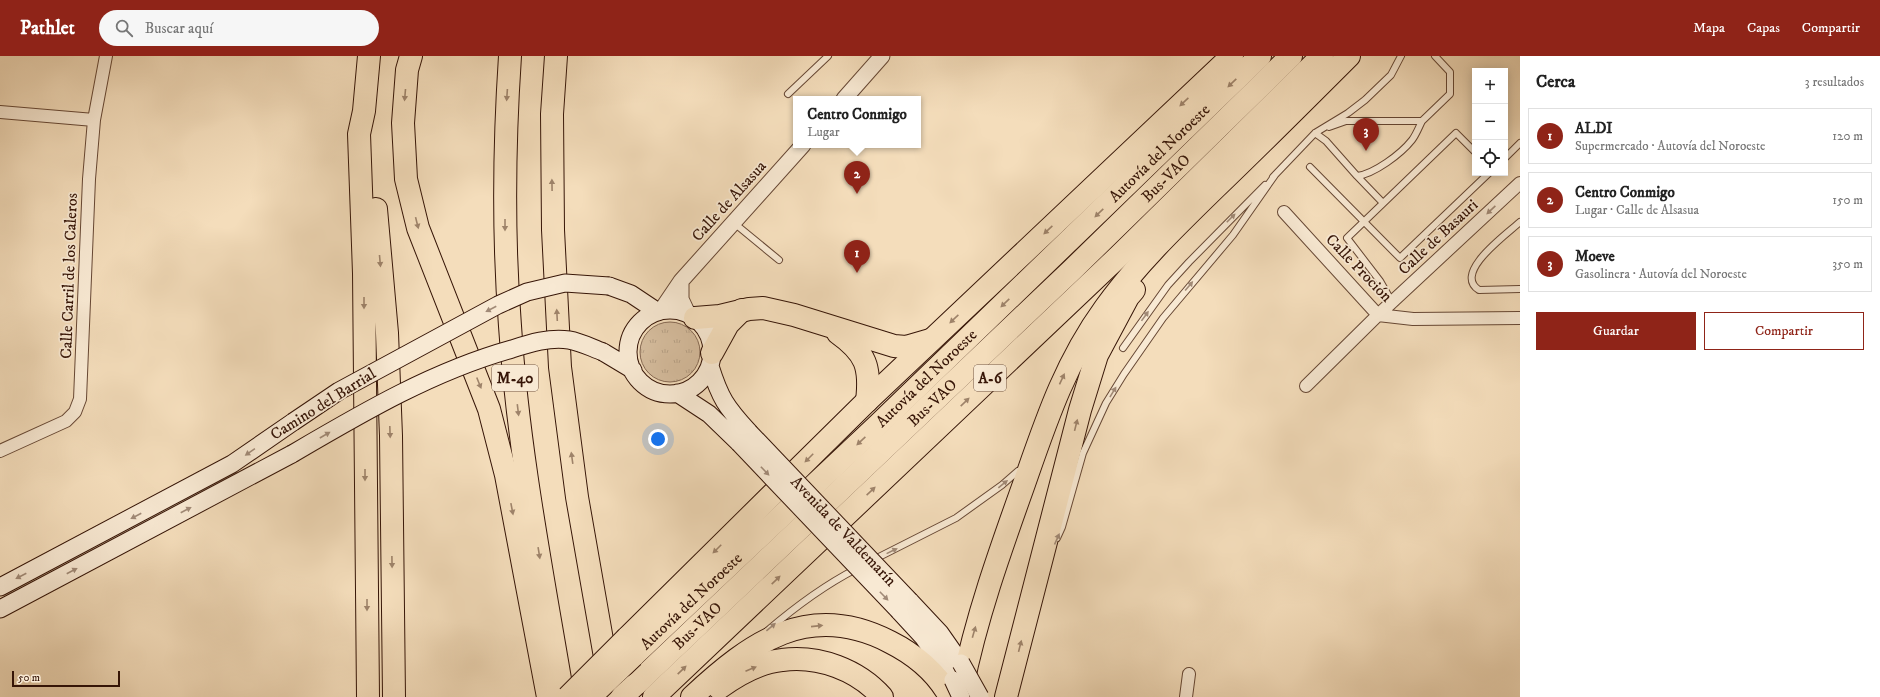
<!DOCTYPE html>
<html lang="es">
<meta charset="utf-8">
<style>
:root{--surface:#fff;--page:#f6f6f6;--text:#222;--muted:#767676;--line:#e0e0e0;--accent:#8f2418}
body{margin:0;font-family:"IM FELL DW Pica",serif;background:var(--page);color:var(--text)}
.controls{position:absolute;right:12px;top:12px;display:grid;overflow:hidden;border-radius:0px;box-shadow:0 2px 10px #0003}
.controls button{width:36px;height:36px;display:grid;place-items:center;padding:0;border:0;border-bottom:1px solid var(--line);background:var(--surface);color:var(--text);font:20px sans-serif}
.scale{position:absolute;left:12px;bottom:10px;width:108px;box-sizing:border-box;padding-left:4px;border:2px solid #361507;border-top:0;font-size:11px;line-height:14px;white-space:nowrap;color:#361507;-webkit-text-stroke:3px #f8e9d3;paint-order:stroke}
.you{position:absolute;left:658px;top:383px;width:14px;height:14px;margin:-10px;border:3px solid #fff;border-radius:50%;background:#1a73e8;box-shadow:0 0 0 6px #1a73e833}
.badge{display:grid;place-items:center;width:26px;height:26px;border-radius:50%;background:var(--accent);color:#fff;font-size:13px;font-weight:700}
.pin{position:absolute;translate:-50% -33px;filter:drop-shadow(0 1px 2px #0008)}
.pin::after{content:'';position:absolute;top:21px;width:14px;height:12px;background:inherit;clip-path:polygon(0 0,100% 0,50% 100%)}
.popup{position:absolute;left:793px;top:40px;width:128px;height:52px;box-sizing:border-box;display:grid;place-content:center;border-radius:0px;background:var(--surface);filter:drop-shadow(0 1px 3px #0005);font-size:13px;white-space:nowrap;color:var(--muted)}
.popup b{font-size:15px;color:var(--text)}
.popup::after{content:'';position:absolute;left:50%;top:100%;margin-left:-8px;border:8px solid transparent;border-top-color:var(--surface)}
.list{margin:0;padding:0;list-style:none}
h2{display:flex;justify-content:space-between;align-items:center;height:52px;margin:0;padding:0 16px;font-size:17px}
h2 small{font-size:13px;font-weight:400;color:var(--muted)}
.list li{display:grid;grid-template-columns:26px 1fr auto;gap:12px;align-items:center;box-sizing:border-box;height:56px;margin:0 8px 8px;padding:0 8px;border:1px solid var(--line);border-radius:0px}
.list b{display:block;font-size:15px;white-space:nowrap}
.list p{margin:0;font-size:13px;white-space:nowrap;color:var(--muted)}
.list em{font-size:13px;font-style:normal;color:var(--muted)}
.actions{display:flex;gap:8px;padding:12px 16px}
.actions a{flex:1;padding:9px 0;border:1px solid var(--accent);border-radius:0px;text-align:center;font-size:14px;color:var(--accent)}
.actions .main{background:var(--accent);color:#fff}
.icon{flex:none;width:22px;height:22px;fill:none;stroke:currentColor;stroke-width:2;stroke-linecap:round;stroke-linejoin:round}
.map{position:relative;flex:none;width:1520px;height:641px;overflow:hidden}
header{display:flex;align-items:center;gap:24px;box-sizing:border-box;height:56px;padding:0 20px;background:var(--accent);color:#fff}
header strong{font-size:19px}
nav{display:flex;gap:22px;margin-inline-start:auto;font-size:14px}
.search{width:280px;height:36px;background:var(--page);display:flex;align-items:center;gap:10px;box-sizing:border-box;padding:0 14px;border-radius:22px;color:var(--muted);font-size:15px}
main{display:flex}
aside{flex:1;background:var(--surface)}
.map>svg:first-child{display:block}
.grass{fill:url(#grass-tufts);stroke:#856852}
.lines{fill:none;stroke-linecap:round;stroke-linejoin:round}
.service-casing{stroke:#664734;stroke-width:8}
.minor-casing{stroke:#664734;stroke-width:14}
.tertiary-casing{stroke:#664734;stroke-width:17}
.secondary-casing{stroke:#361507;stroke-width:19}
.motorway-casing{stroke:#361507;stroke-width:24}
.service{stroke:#f8e9d3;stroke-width:6}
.minor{stroke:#f8e9d3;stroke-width:12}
.tertiary{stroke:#f8e9d3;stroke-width:15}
.secondary{stroke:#f8e9d3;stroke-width:17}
.motorway{stroke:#f4ddbb;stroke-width:22}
.secondary-bridge-casing{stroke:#361507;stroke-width:19;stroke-linecap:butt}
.motorway-bridge-casing{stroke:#361507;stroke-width:24;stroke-linecap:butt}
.secondary-bridge{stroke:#f8e9d3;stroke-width:17}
.motorway-bridge{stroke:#f4ddbb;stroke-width:22}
.oneway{fill:#9e836a}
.oneway2{fill:#a18a77}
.labels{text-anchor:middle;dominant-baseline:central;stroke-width:3.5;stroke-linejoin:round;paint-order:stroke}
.shield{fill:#f8e9d3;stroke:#705544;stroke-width:1}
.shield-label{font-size:15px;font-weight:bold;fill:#361507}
.street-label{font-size:16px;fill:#361507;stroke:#f8e9d3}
</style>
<header>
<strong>Pathlet</strong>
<div class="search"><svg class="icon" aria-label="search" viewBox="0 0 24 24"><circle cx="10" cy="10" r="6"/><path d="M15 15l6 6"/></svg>Buscar aquí</div>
<nav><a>Mapa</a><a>Capas</a><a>Compartir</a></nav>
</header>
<main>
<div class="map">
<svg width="1520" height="641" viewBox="0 0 1520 641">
<defs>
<pattern id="grass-tufts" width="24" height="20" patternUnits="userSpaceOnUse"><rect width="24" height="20" fill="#d4bb9c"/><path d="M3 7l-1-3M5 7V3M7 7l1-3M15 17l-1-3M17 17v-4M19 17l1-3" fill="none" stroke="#b7a085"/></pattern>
</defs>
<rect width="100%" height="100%" fill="#f4ddbb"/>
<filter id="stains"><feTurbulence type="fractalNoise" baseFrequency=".005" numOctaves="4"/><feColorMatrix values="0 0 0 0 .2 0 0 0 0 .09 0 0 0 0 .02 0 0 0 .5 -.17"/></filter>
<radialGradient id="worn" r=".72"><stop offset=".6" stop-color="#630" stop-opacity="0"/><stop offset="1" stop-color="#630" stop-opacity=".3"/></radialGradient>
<path class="grass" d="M640 296a30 30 0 1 1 60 0a30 30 0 1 1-60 0Z"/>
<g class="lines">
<g class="service-casing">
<path id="service" d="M788,38L828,0
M1329,71L1346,65H1422L1450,38V16L1435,0
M1315,77L1326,85L1357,120C1374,118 1401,98 1412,84C1416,79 1419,71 1422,65
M1505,102L1520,87
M1310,111L1400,202L1489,117
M1357,120L1383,147
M1273,121L1315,77L1348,57L1365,44L1391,19L1401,0
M1520,166C1507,178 1452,217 1479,234L1520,233
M734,167L779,204
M1392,246L1380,225L1347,182L1456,77L1475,96
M1123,292L1168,229L1189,206L1265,129
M1057,482L1062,471L1083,397L1106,347L1124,318L1163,262L1233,179L1275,119
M873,504L956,462L1002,429L1018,415
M767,575C795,551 823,530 856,513"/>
</g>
<g class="minor-casing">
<path id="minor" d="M0,56L94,64
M1284,156L1378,259L1413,263L1520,262
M1306,330L1378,259L1520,127
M0,395L66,365L75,356L80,343L89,123L94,64L106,0
M1186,641L1189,618"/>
</g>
<g class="tertiary-casing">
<path id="tertiary" d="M844,43L882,0
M681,225V243L688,258
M660,256L681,225L803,89"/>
</g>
<g class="secondary-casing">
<path id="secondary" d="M609,230L631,238L658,256
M628 296a42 42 0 1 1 84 0a42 42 0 1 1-84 0Z
M603,296L633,314
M710,310C720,342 726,351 749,376
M677,337L709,358L739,387
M0,531L232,408L293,366
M910,545L940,577L961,607
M0,553L292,398
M899,555L923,581L953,624"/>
</g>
<g class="motorway-casing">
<g id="motorway">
<path d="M411,0L407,14L403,67L406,123L418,172L489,353L506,419L548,641"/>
<path d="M510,0C504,90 503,180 510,270C518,391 541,510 561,629"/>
<path d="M556,0L552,58L553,174L560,311L577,441L612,641"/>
<path d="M376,153L387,277L391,380L394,641"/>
<path d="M695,262L720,260L749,253L763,252L794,259L894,290L906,291L930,284"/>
<path d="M838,277C866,297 871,311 867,345"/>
<path d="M712,297L728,268L742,254"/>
<path d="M627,582L867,345L1232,0"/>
<path id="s1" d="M633,600L878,369L1260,0"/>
<path id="s2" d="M635,629L1072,214L1291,0"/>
<path d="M719,632C737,619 760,606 782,604C819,599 858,614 882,641"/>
<path d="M962,632C976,562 1000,495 1024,428C1046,365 1065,307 1105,252C1136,209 1175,171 1213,134C1259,90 1304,45 1349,0"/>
<path d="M368,641L364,217L359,78L364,55L369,0"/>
<path d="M654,641L1120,199L1322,0"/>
<path d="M692,641C751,586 809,544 890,586C914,598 937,617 950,641"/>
<path d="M1006,641L1080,354L1097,299L1128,241L1134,234"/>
</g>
</g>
<use href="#service" class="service"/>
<use href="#minor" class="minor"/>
<use href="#tertiary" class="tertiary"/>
<use href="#secondary" class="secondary"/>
<use href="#motorway" class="motorway"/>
<g class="secondary-bridge-casing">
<g id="secondary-bridge">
<path d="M293,366L339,335L498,249L527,236L565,227L609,230"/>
<path id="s3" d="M749,376L910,545"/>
<path d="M739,387L899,555"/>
<path d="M292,398C362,357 433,315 512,293C530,287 550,281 569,284C581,286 592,292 603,296"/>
<path d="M961,607L980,641"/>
<path d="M953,624L961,641"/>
</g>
</g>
<g class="motorway-bridge-casing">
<path id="motorway-bridge" d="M568,641L627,582
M590,641L633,600
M622,641L635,629"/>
</g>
<use href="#secondary-bridge" class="secondary-bridge"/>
<use href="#motorway-bridge" class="motorway-bridge"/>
</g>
<defs><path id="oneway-solid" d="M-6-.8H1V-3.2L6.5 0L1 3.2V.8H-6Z"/></defs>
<g class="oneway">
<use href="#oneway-solid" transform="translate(1232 27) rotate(136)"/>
<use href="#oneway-solid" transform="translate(405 39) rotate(95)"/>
<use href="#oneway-solid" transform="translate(507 39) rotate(94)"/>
<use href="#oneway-solid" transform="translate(1184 46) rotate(137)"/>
<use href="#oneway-solid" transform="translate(552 129) rotate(-91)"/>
<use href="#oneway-solid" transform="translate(1099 157) rotate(136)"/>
<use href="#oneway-solid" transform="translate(417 167) rotate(76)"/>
<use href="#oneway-solid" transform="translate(505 169) rotate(90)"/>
<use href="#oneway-solid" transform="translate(1048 174) rotate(137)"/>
<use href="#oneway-solid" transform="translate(380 205) rotate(85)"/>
<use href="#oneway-solid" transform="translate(364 247) rotate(90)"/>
<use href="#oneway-solid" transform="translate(1005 247) rotate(136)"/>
<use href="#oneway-solid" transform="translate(557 259) rotate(-93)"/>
<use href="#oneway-solid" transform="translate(954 263) rotate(137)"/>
<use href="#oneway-solid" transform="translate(1062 323) rotate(-65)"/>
<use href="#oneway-solid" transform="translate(479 327) rotate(68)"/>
<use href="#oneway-solid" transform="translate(965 346) rotate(-44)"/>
<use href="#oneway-solid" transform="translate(518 354) rotate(83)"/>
<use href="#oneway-solid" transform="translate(1076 369) rotate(-76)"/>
<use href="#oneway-solid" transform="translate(390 376) rotate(88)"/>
<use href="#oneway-solid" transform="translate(861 385) rotate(137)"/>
<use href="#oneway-solid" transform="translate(572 402) rotate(-98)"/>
<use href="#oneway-solid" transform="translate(809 402) rotate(135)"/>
<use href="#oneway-solid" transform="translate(365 419) rotate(90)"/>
<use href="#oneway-solid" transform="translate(871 435) rotate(-43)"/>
<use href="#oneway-solid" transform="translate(512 453) rotate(79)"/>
<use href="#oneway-solid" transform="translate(717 493) rotate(135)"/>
<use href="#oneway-solid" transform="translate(539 497) rotate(81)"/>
<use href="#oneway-solid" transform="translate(392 506) rotate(89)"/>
<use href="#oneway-solid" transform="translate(776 524) rotate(-44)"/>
<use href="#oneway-solid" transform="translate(367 549) rotate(90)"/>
<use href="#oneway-solid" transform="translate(817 570) rotate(-6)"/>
<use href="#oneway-solid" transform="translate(974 576) rotate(-74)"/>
<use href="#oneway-solid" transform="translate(1020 590) rotate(-76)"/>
<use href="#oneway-solid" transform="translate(751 613) rotate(-23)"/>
<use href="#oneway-solid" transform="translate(682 614) rotate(-44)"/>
</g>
<g class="oneway2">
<use href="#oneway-solid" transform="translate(1491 154) rotate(137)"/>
<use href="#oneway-solid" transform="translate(1231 162) rotate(-45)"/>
<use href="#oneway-solid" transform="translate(1189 230) rotate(-50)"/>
<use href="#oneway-solid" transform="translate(491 253) rotate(152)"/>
<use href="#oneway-solid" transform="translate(1145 260) rotate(-54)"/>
<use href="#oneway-solid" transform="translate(1113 336) rotate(-59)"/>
<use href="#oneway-solid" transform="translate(325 379) rotate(-30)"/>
<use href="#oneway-solid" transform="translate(250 396) rotate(145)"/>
<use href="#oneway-solid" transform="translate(765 415) rotate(46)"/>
<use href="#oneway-solid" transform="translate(1003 428) rotate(-39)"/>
<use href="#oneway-solid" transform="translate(186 454) rotate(-28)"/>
<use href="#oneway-solid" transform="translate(136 460) rotate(152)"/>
<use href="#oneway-solid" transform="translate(1057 483) rotate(-66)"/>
<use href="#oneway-solid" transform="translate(892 495) rotate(-26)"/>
<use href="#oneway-solid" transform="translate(72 515) rotate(-28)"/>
<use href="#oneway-solid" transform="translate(21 520) rotate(153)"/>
<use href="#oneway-solid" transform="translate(884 540) rotate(46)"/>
<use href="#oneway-solid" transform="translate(771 571) rotate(-40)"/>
</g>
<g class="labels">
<g class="shield">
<rect x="492" y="309" width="46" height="26" rx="3"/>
<rect x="974" y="309" width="32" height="26" rx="3"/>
</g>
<g class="shield-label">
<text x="515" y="322">M-40</text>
<text x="990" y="322">A-6</text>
</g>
<g class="street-label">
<text stroke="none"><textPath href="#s1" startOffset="728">Autovía del Noroeste</textPath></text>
<text stroke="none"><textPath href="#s2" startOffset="734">Bus-VAO</textPath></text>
<text transform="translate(729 145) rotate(-48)">Calle de Alsasua</text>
<text transform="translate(1438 181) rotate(-43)">Calle de Basauri</text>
<text transform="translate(1359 212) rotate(46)">Calle Proción</text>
<text transform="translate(69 220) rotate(-88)">Calle Carril de los Caleros</text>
<text stroke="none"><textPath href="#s1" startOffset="404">Autovía del Noroeste</textPath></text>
<text stroke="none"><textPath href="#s2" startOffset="410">Bus-VAO</textPath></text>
<text transform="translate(323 348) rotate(-32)">Camino del Barrial</text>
<text stroke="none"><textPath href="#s3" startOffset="137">Avenida de Valdemarín</textPath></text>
<text stroke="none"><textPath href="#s1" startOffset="80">Autovía del Noroeste</textPath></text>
<text stroke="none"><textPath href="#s2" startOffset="86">Bus-VAO</textPath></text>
</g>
</g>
<rect width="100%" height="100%" filter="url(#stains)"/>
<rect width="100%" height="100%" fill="url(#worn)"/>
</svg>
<div class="controls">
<button>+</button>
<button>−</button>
<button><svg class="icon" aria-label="locate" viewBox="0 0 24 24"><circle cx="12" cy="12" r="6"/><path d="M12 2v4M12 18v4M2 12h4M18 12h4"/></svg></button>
</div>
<div class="scale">50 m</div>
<div class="you"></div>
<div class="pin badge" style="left:857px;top:217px">1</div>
<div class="pin badge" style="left:857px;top:138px">2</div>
<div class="popup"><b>Centro Conmigo</b>Lugar</div>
<div class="pin badge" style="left:1366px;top:95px">3</div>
</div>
<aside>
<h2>Cerca<small>3 resultados</small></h2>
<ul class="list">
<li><span class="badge">1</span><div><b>ALDI</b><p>Supermercado · Autovía del Noroeste</p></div><em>120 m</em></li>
<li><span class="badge">2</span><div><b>Centro Conmigo</b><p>Lugar · Calle de Alsasua</p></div><em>150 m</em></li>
<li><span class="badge">3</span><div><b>Moeve</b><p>Gasolinera · Autovía del Noroeste</p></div><em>350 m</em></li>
</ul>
<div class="actions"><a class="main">Guardar</a><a>Compartir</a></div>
</aside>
</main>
